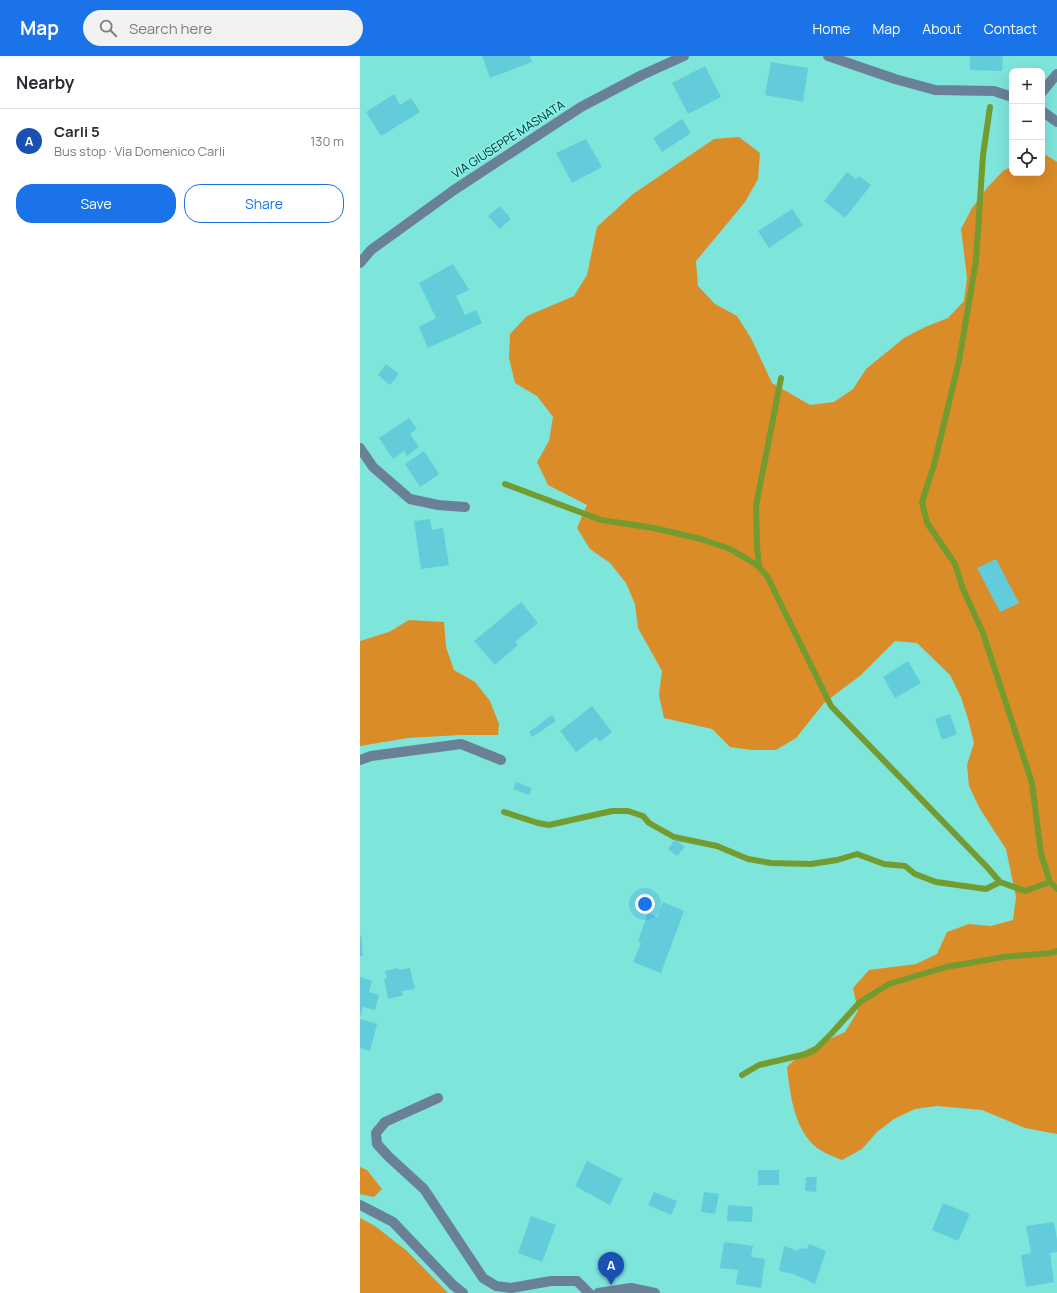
<!DOCTYPE html>
<meta charset="utf-8">
<style>
:root{--surface:#fff;--page:#f2f2f3;--text:#2b2b33;--muted:#7c7c81;--line:#e1e1e2;--accent:#1a73e8}
body{margin:0;font-family:Manrope,sans-serif;background:var(--page);color:var(--text)}
.controls{position:absolute;right:12px;top:12px;display:grid;overflow:hidden;border-radius:8px;box-shadow:0 4px 16px #0002}
.controls button{width:36px;height:36px;display:grid;place-items:center;padding:0;border:0;border-bottom:1px solid var(--line);background:var(--surface);color:var(--text);font:20px sans-serif}
.you{position:absolute;left:285px;top:848px;width:14px;height:14px;margin:-10px;border:3px solid #fff;border-radius:50%;background:#1a73e8;box-shadow:0 0 0 6px #1a73e833}
.badge{display:grid;place-items:center;width:26px;height:26px;border-radius:50%;background:var(--accent);color:#fff;font-size:13px;font-weight:700}
.pin{position:absolute;translate:-50% -33px;filter:drop-shadow(0 1px 2px #0008)}
.pin::after{content:'';position:absolute;top:21px;width:14px;height:12px;background:inherit;clip-path:polygon(0 0,100% 0,50% 100%)}
.list{margin:0;padding:0;list-style:none}
h2{display:flex;justify-content:space-between;align-items:center;height:52px;margin:0;padding:0 16px;font-size:17px}
h2 small{font-size:13px;font-weight:400;color:var(--muted)}
.list li{display:grid;grid-template-columns:26px 1fr auto;gap:12px;align-items:center;box-sizing:border-box;height:64px;padding:0 16px;border-top:1px solid var(--line)}
.list b{display:block;font-size:15px;white-space:nowrap}
.list p{margin:0;font-size:13px;white-space:nowrap;color:var(--muted)}
.list em{font-size:13px;font-style:normal;color:var(--muted)}
.actions{display:flex;gap:8px;padding:12px 16px}
.actions a{flex:1;padding:9px 0;border:1px solid var(--accent);border-radius:16px;text-align:center;font-size:14px;color:var(--accent)}
.actions .main{background:var(--accent);color:#fff}
.icon{flex:none;width:22px;height:22px;fill:none;stroke:currentColor;stroke-width:2;stroke-linecap:round;stroke-linejoin:round}
.map{position:relative;flex:none;width:697px;height:1237px;overflow:hidden}
header{display:flex;align-items:center;gap:24px;box-sizing:border-box;height:56px;padding:0 20px;background:var(--accent);color:#fff}
header strong{font-size:19px}
nav{display:flex;gap:22px;margin-inline-start:auto;font-size:14px}
.search{width:280px;height:36px;background:var(--page);display:flex;align-items:center;gap:10px;box-sizing:border-box;padding:0 14px;border-radius:22px;color:var(--muted);font-size:15px}
main{display:flex}
aside{flex:1;background:var(--surface)}
.map>svg:first-child{display:block}
.forest{fill:#da8c28}
.lines{fill:none;stroke-linecap:round;stroke-linejoin:round}
.stream{stroke:#749b2f;stroke-width:6}
.building{fill:#63ccda}
.minor{stroke:#698097;stroke-width:10}
.labels{text-anchor:middle;dominant-baseline:central;stroke-width:3;stroke-linejoin:round;paint-order:stroke}
.street-label{font-size:12px;fill:#072a27;stroke:#8bf3e8}
</style>
<header>
<strong>Map</strong>
<div class="search"><svg class="icon" aria-label="search" viewBox="0 0 24 24"><circle cx="10" cy="10" r="6"/><path d="M15 15l6 6"/></svg>Search here</div>
<nav><a>Home</a><a>Map</a><a>About</a><a>Contact</a></nav>
</header>
<main>
<aside>
<h2>Nearby<small></small></h2>
<ul class="list">
<li><span class="badge" style="background:#1a4fb4">A</span><div><b>Carli 5</b><p>Bus stop · Via Domenico Carli</p></div><em>130 m</em></li>
</ul>
<div class="actions"><a class="main">Save</a><a>Share</a></div>
</aside>
<div class="map">
<svg width="697" height="1237" viewBox="0 0 697 1237">
<rect width="100%" height="100%" fill="#7ee5db"/>
<path class="forest" d="M379,81L400,97L398,123L385,146L336,205L338,230L355,248L377,260L391,282L412,327L450,349L474,346L493,333L506,313L544,282L565,271L588,262L604,245L607,222L601,173L612,152L627,132L643,115L652,110V117H682V100L686,99L697,106V1078L665,1072L622,1054L577,1050L555,1053L534,1063L517,1076L502,1093L482,1104C476,1101 468,1099 462,1095C435,1080 430,1039 427,1011L444,995L485,976L498,955L493,932L509,914L556,908L577,898L587,876L609,868L631,870L653,864L656,841L646,793L620,753L609,730L607,709L614,687L608,663L601,641L590,619L557,587L535,585L501,619L464,647L436,682L416,694H392L370,691L352,673L304,662L299,639L302,615L278,572L275,548L266,527L250,507L230,493L217,472L227,449L188,429L177,406L189,385L193,361L177,340L155,327L149,302L150,278L167,260L214,240L227,219L237,171L273,138L354,83Z
M49,564L84,566L86,591L94,614L115,626L130,645L139,668L138,679H100L48,682L0,690V585L29,576Z
M0,1111L7,1114L22,1133L14,1141L0,1138Z
M0,1162L15,1170L47,1195L88,1237H0Z"/>
<g class="lines">
<path class="stream" d="M630,51L623,99L616,205L599,305L574,409L562,446L567,467L595,508L603,533L623,577L672,727L681,798L690,826L697,833
M145,428L241,464L294,472L341,483L370,493L397,509L407,520L471,650L627,811L640,826L665,835L690,826
M399,511L397,489L396,450L421,322
M144,756L178,767L189,769L252,755H268L283,760L289,767L314,781L357,790L388,803L411,807L451,808L477,804L497,798L524,808L545,810L555,818L576,826L626,833L640,826
M382,1019L399,1009L446,998L455,994L471,978L500,946L529,928L586,911L644,901L691,897L697,895"/>
</g>
<path class="building" d="M122,0H170L172,6L130,22Z
M610,0H643L642,15L610,14Z
M411,6L448,12L443,46L405,39Z
M345,10L361,41L328,58L312,27Z
M34,38L40,49L51,42L60,56L21,80L6,56Z
M322,63L331,77L302,96L293,82Z
M226,83L242,111L212,127L196,97Z
M487,116L496,123L499,120L511,129L485,162L464,145Z
M140,150L151,163L140,173L128,160Z
M432,153L443,169L409,192L398,175Z
M93,208L109,234L96,240L105,259L116,254L122,267L68,292L59,271L76,262L59,227Z
M26,308L39,318L30,329L18,319Z
M49,362L57,373L50,378L59,391L47,400L44,395L33,403L19,382Z
M64,395L79,418L60,431L45,408Z
M70,463L72,474L83,472L89,509L61,513L54,465Z
M636,503L659,547L640,556L617,512Z
M161,546L178,567L155,586L158,589L135,609L114,585Z
M548,605L561,627L535,642L523,621Z
M232,650L252,676L240,686L236,681L216,696L200,675Z
M590,658L597,678L582,684L575,663Z
M192,659L196,665L172,681L169,676Z
M156,726L172,732L169,739L153,733Z
M315,783L325,791L317,800L308,793Z
M303,846L324,855L301,917L273,906L281,887L278,885L288,857L297,861Z
M0,879H1L3,900H0Z
M38,912V914L50,912L55,933L42,935L43,939L28,943L24,923H27L25,915Z
M0,921L12,925L9,936L19,939L15,954L3,951L0,961Z
M0,963L17,968L10,995L0,992Z
M227,1105L262,1123L250,1149L215,1130Z
M398,1114H419V1129H398Z
M446,1121H457L456,1136L445,1135Z
M294,1136L317,1145L311,1159L288,1149Z
M344,1136L359,1138L355,1158L341,1156Z
M583,1147L610,1158L598,1185L572,1174Z
M368,1149L393,1151L392,1166L367,1165Z
M171,1160L196,1169L182,1206L158,1197Z
M694,1166L697,1184V1196L690,1197L694,1226L666,1231L661,1199L671,1197L666,1170Z
M364,1186L393,1190L391,1201L405,1203L401,1232L376,1228L378,1214L360,1212Z
M449,1188L466,1195L455,1228L433,1218L419,1215L424,1190L438,1195L440,1192L447,1193Z"/>
<g class="lines">
<path class="minor" d="M468,0L535,23L575,34L634,35L652,41
M682,36L697,18
M682,55L697,66
M0,207L11,194L94,134L221,51L282,19L324,0
M0,392L13,411L50,443L78,449L105,451
M0,704L11,700L101,688L141,704
M78,1042L25,1066L16,1077L17,1088L29,1101L64,1133L123,1222L136,1230L151,1232L191,1225H217L229,1237
M0,1149L33,1166L93,1229L103,1237
M238,1237L271,1232L295,1237"/>
</g>
<g class="labels">
<g class="street-label">
<text transform="translate(148 83) rotate(-33)">VIA GIUSEPPE MASNATA</text>
</g>
</g>
</svg>
<div class="controls">
<button>+</button>
<button>−</button>
<button><svg class="icon" aria-label="locate" viewBox="0 0 24 24"><circle cx="12" cy="12" r="6"/><path d="M12 2v4M12 18v4M2 12h4M18 12h4"/></svg></button>
</div>
<div class="you"></div>
<div class="pin badge" style="left:251px;top:1229px;background:#1a4fb4">A</div>
</div>
</main>
